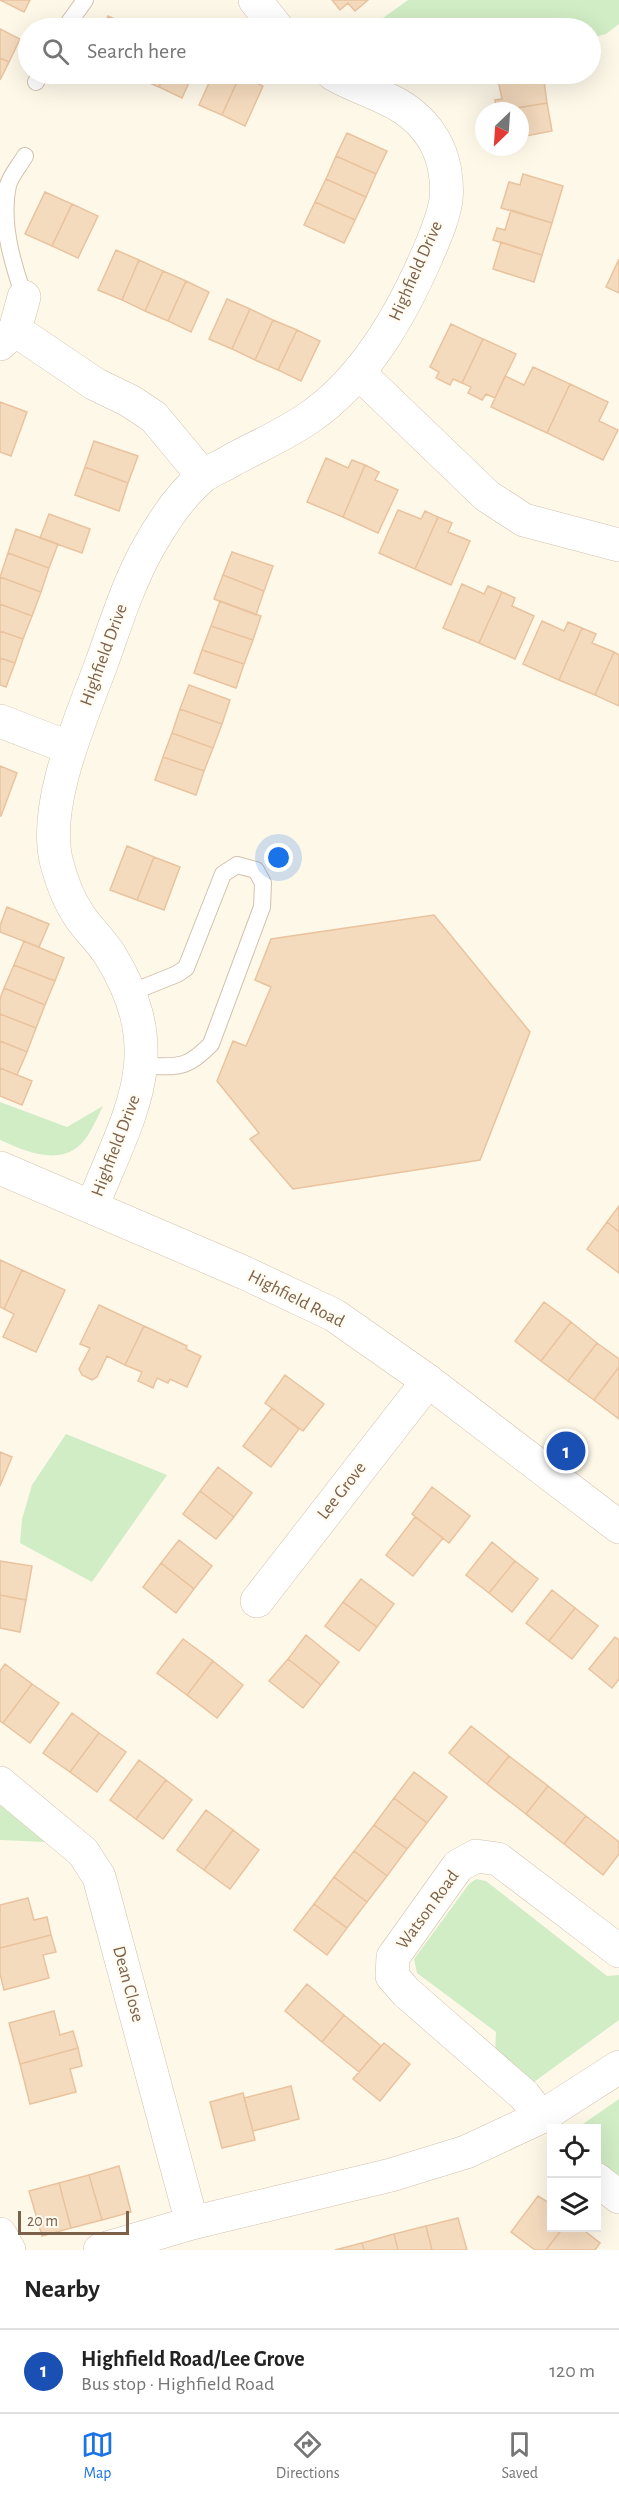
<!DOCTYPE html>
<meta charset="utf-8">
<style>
:root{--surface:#fff;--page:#f2f2f2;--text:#222;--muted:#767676;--line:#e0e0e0;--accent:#1a73e8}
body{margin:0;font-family:"Alegreya Sans",sans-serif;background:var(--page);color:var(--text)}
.controls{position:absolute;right:18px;bottom:18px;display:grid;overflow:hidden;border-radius:0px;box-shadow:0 6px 24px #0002}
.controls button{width:54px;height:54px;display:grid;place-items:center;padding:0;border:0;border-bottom:2px solid var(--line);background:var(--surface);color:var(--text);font:30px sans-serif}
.compass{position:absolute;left:475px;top:102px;width:54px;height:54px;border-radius:50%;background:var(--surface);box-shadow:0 6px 24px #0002;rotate:205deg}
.scale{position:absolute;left:18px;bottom:15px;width:111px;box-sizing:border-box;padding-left:6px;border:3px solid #7b614a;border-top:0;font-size:16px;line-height:21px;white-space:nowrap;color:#7b614a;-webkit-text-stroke:4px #fffbf1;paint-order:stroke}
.you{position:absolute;left:279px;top:858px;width:21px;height:21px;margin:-15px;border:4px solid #fff;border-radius:50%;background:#1a73e8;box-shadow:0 0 0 9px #1a73e833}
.badge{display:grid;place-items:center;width:39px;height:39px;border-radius:50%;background:var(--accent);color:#fff;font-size:20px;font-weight:700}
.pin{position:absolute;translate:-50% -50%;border:3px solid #fff;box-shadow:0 2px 6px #0006}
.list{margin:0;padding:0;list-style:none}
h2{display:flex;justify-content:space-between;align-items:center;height:78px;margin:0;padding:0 24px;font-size:26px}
h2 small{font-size:20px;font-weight:400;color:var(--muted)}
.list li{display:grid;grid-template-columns:39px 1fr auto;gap:18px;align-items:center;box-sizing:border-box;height:84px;padding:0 24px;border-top:2px solid var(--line)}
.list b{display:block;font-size:22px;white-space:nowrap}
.list p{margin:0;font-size:20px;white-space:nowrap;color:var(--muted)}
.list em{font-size:20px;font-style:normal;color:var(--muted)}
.icon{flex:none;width:33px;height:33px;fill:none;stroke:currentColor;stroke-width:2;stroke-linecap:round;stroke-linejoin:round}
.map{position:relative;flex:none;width:619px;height:2250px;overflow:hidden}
.search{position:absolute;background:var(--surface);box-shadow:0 6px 24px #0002;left:18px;right:18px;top:18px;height:66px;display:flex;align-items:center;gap:15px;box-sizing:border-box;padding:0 21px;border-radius:33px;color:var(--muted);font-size:22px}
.sheet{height:162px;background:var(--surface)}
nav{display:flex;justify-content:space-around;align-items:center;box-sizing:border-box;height:84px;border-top:2px solid var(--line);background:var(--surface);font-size:16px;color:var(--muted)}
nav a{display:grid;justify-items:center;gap:3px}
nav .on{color:var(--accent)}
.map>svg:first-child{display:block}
.green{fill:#d1edc5}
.building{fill:#f5dbbe;stroke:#e9c39e;stroke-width:1.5}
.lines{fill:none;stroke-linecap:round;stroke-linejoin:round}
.lane-casing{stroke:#d2c1ad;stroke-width:18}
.street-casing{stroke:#d2c1ad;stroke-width:34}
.secondary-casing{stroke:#d5c2aa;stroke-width:34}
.lane{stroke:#fff;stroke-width:16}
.street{stroke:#fff;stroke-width:33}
.secondary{stroke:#fff;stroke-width:33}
.labels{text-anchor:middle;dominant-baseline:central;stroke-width:4.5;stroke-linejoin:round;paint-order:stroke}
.street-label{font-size:18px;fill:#7b614a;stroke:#fffbf1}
</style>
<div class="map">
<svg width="619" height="2250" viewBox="0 0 619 2250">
<rect width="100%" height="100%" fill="#fef8e9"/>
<path class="green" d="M408,0H619V24L606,34L591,38L590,28H369Z
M0,1102L67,1127L103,1106C97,1118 91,1133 82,1143C59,1167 25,1151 0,1140Z
M66,1434L167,1475L92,1582L20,1543L22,1519L32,1485Z
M0,1805L45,1842L0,1840Z
M476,1879L486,1881L607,1976L619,1975V2020L534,2082L495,2055L496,2032L417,1973L414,1959L469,1884Z
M619,2099V2176L597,2159L596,2128H577Z"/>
<path class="building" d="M0,0H30L24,12Z
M332,0H368L355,11L348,3L340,10Z
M108,16L131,26L129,28H102Z
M0,29L20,39L9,62L0,58Z
M0,58L9,62L0,80Z
M137,74H165L159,87L136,77Z
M165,74H193L182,98L159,87Z
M213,74L240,75L222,115L199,105Z
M543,74L547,103L497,111L495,100L502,99L498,80Z
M240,75L263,86L245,126L222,115Z
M547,103L552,131L520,137V111H498Z
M347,133L387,151L376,174L336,156Z
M336,156L376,174L366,197L326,179Z
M523,174L563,186L552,223L501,208L509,182L520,185Z
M326,179L366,197L355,220L315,202Z
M45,192L72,204L52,246L25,234Z
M315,202L355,220L344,243L304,225Z
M72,204L98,216L78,258L52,246Z
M511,210L552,223L542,255L493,240L497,228L505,230Z
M501,242L542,255L534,282L493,269Z
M116,250L139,260L122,300L98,290Z
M619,259V293L606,287Z
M139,260L163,271L145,311L122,300Z
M163,271L186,281L168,321L145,311Z
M186,281L209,292L191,332L168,321Z
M227,299L250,309L232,349L209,339Z
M250,309L273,320L255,360L232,349Z
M273,320L297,330L278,370L255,360Z
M451,324L483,339L462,383L453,379L450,385L436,378L439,372L430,367Z
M297,330L320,341L301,381L278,370Z
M483,339L516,354L495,398L486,394L482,400L468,393L471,387L462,383Z
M533,367L570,384L547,433L491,407L505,376L524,385Z
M570,384L608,402L599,421L618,430L603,460L547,433Z
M0,402L27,412L11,456L0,452Z
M94,441L138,456L128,483L85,467Z
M326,458L348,468L352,460L365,465L343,517L307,502Z
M365,465L379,472L375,480L398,490L378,533L343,517Z
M85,467L128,483L119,511L75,495Z
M398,510L421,519L425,511L438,517L415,569L379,553Z
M49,514L90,529L82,553L40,538Z
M438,517L452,523L448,532L470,541L451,585L415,569Z
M16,529L58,544L49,568L8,553Z
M232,552L273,566L264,591L223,575Z
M8,553L49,568L41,592L0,577Z
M223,575L264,591L256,615L214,599Z
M0,577L41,592L32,616L0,604Z
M462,584L484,594L488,586L502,592L479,643L443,628Z
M502,592L515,598L512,606L534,616L515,659L479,643Z
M220,601L261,616L253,640L211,626Z
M0,604L32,616L23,639L0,631Z
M542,621L564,631L568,622L582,628L559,680L523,664Z
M211,626L253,640L244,664L202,650Z
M582,628L596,634L592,643L614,652L595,695L559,680Z
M0,631L23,639L15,663L0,658Z
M202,650L244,664L236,688L194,673Z
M614,652L619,655V706L595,695Z
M0,658L15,663L6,687L0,685Z
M189,685L230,700L222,724L180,709Z
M180,709L222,724L213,748L172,733Z
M172,733L213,748L204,771L163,757Z
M163,757L204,771L196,795L155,780Z
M0,766L17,773L1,816H0Z
M127,846L154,857L137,900L110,890Z
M154,857L180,867L164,910L137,900Z
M7,907L49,924L39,947L0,932V926Z
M434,915L530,1032L480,1160L293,1189L250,1139L259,1133L217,1081L233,1041L246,1046L271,987L255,980L271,939Z
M24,941L64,958L55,981L14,965Z
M14,965L55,981L45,1005L4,988Z
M4,988L45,1005L36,1028L0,1014V999Z
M0,1014L36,1028L27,1052L0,1041Z
M0,1041L27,1052L17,1075L0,1068Z
M0,1068L32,1081L22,1105L0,1096Z
M619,1206V1232L607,1222Z
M607,1222L619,1232V1273L587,1249Z
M0,1260L22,1270L4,1309L0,1307Z
M22,1270L65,1290L36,1352L3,1337L14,1314L4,1309Z
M544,1302L571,1322L541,1361L515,1341Z
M99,1305L144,1326L125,1365L107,1356L97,1377L92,1380L82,1375L79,1369L90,1348L80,1344Z
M571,1322L597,1343L568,1381L541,1361Z
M144,1326L187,1346L186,1349L201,1356L187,1387L170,1379L168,1383L157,1378L153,1388L138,1381L142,1372L125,1365Z
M597,1343L619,1359V1367L594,1400L568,1381Z
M619,1367V1419L594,1400Z
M285,1375L324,1404L303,1431L265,1403Z
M272,1408L299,1429L271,1467L243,1446Z
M0,1452L12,1457L0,1486Z
M218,1467L252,1493L234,1517L200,1491Z
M432,1487L470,1516L449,1543L412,1514Z
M200,1491L234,1517L216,1539L183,1514Z
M415,1517L443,1538L413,1576L386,1555Z
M179,1540L212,1566L194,1589L161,1563Z
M492,1542L515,1561L489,1593L466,1575Z
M0,1561L32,1566L26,1600L0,1595Z
M515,1561L538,1579L512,1612L489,1593Z
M161,1563L194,1589L176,1613L143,1587Z
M361,1579L394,1604L377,1627L343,1602Z
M552,1590L575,1608L549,1641L526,1623Z
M0,1595L26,1600L20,1632L0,1628Z
M343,1602L377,1627L359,1651L325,1626Z
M575,1608L598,1626L572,1659L549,1641Z
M306,1635L339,1662L321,1685L288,1659Z
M615,1637L619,1640V1679L612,1688L589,1669Z
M183,1639L213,1661L187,1695L157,1673Z
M288,1659L321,1685L303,1708L269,1681Z
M213,1661L243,1685L217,1718L187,1695Z
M5,1664L32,1684L3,1723L0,1721V1671Z
M32,1684L59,1703L30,1743L3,1723Z
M72,1713L99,1733L70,1772L43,1753Z
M471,1726L509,1756L487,1784L449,1753Z
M99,1733L126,1752L97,1792L70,1772Z
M509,1756L548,1786L526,1814L487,1784Z
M139,1760L166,1780L136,1819L110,1800Z
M414,1772L447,1797L427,1823L394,1798Z
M166,1780L192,1800L163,1839L136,1819Z
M548,1786L586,1816L564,1844L526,1814Z
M394,1798L427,1823L407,1849L374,1825Z
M206,1810L233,1830L204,1870L177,1850Z
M586,1816L619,1842V1854L603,1875L564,1844Z
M374,1825L407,1849L387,1876L354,1851Z
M233,1830L259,1850L230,1889L204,1870Z
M354,1851L387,1876L367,1902L334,1877Z
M334,1877L367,1902L347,1928L314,1904Z
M28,1898L34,1920L47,1917L51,1935L0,1948V1905Z
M314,1904L347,1928L327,1955L294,1930Z
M51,1935L56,1952L43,1955L49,1978L4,1990L0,1974V1948Z
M307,1984L344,2015L322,2042L285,2011Z
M54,2011L60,2035L73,2031L78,2048L20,2064L9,2023Z
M344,2015L381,2046L359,2072L322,2042Z
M384,2043L410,2064L380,2101L353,2079Z
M78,2048L82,2066L70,2069L76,2092L30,2104L20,2064Z
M291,2086L299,2119L253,2131L244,2098Z
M243,2093L255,2140L222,2148L210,2102Z
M119,2166L131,2212L102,2220L89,2175Z
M89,2175L102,2220L71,2228L59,2183Z
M59,2183L71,2228L42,2236L29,2191Z
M538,2196L552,2205V2228H563L546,2250H535L511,2232Z
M458,2218L467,2250H432L426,2226Z
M426,2226L432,2250H398L394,2234Z
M563,2228H581L600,2243L595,2250H546Z
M394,2234L398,2250H364L362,2243Z
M362,2243L364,2250H335Z"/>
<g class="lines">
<g class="lane-casing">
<path id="lane" d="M65,28L85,0
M36,82L40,74
M24,297C12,261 0,223 8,185C11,175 20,165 25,156
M130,993L177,974L186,968L223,874L237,865L256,870L263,883L262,907L211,1044C185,1071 177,1066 142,1066"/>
</g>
<g class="street-casing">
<path id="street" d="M255,0L277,28
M15,330L95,384L130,401L154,417L203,476
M0,344L15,330L24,297
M359,373L487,496L524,520L619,545
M0,721L70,748
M92,1207C130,1111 171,1054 110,955C101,941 89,930 80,917C69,901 61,880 56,860C43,802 82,717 102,662C116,623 128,584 148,548C162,523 180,495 202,477C211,470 223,466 232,460C258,446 286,434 310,417C364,380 400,317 426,258C434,239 443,220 446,200C448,180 444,157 434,140C409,98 371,96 333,74
M257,1601L428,1381
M0,1783L83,1852L99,1877L192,2223
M541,2117L524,2095L406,1992L392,1976L393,1957L458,1866L476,1856L498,1859L619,1951
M596,2179L619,2197
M0,2234L9,2250
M100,2250L192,2223L391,2175L466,2152L541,2117L619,2067"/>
</g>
<g class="secondary-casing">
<path id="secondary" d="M0,1168L245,1273L334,1315L428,1381L619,1527"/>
</g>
<use href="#lane" class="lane"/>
<use href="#street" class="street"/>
<use href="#secondary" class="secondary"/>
</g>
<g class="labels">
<g class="street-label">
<text transform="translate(416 271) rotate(-66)">Highfield Drive</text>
<text transform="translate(104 655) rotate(-70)">Highfield Drive</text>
<text transform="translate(116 1146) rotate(-69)">Highfield Drive</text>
<text transform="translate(296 1299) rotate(27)">Highfield Road</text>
<text transform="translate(342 1491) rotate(-52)">Lee Grove</text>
<text transform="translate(428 1910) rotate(-54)">Watson Road</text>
<text transform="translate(128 1984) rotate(75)">Dean Close</text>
</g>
</g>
</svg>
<div class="controls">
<button><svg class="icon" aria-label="locate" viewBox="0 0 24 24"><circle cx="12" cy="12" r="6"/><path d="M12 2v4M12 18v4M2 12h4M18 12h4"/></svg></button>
<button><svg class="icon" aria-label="layers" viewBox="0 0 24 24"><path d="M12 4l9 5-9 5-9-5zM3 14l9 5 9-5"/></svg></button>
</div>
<svg class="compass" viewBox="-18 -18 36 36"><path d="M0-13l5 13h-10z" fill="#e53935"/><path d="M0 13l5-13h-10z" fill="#767676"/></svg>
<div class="scale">20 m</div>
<div class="you"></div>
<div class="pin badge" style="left:566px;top:1451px;background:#1a4fb4">1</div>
<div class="search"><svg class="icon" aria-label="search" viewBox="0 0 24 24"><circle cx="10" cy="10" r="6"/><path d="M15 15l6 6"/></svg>Search here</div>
</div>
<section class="sheet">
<h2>Nearby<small></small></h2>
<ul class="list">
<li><span class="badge" style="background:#1a4fb4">1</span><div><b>Highfield Road/Lee Grove</b><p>Bus stop · Highfield Road</p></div><em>120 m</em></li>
</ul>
</section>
<nav>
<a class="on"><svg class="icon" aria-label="map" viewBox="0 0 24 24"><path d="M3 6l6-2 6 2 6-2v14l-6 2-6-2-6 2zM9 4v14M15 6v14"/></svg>Map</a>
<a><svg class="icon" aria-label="directions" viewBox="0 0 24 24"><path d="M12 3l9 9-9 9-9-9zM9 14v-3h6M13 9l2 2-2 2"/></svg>Directions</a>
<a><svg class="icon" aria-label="saved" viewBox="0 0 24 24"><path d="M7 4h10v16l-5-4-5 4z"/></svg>Saved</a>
</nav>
